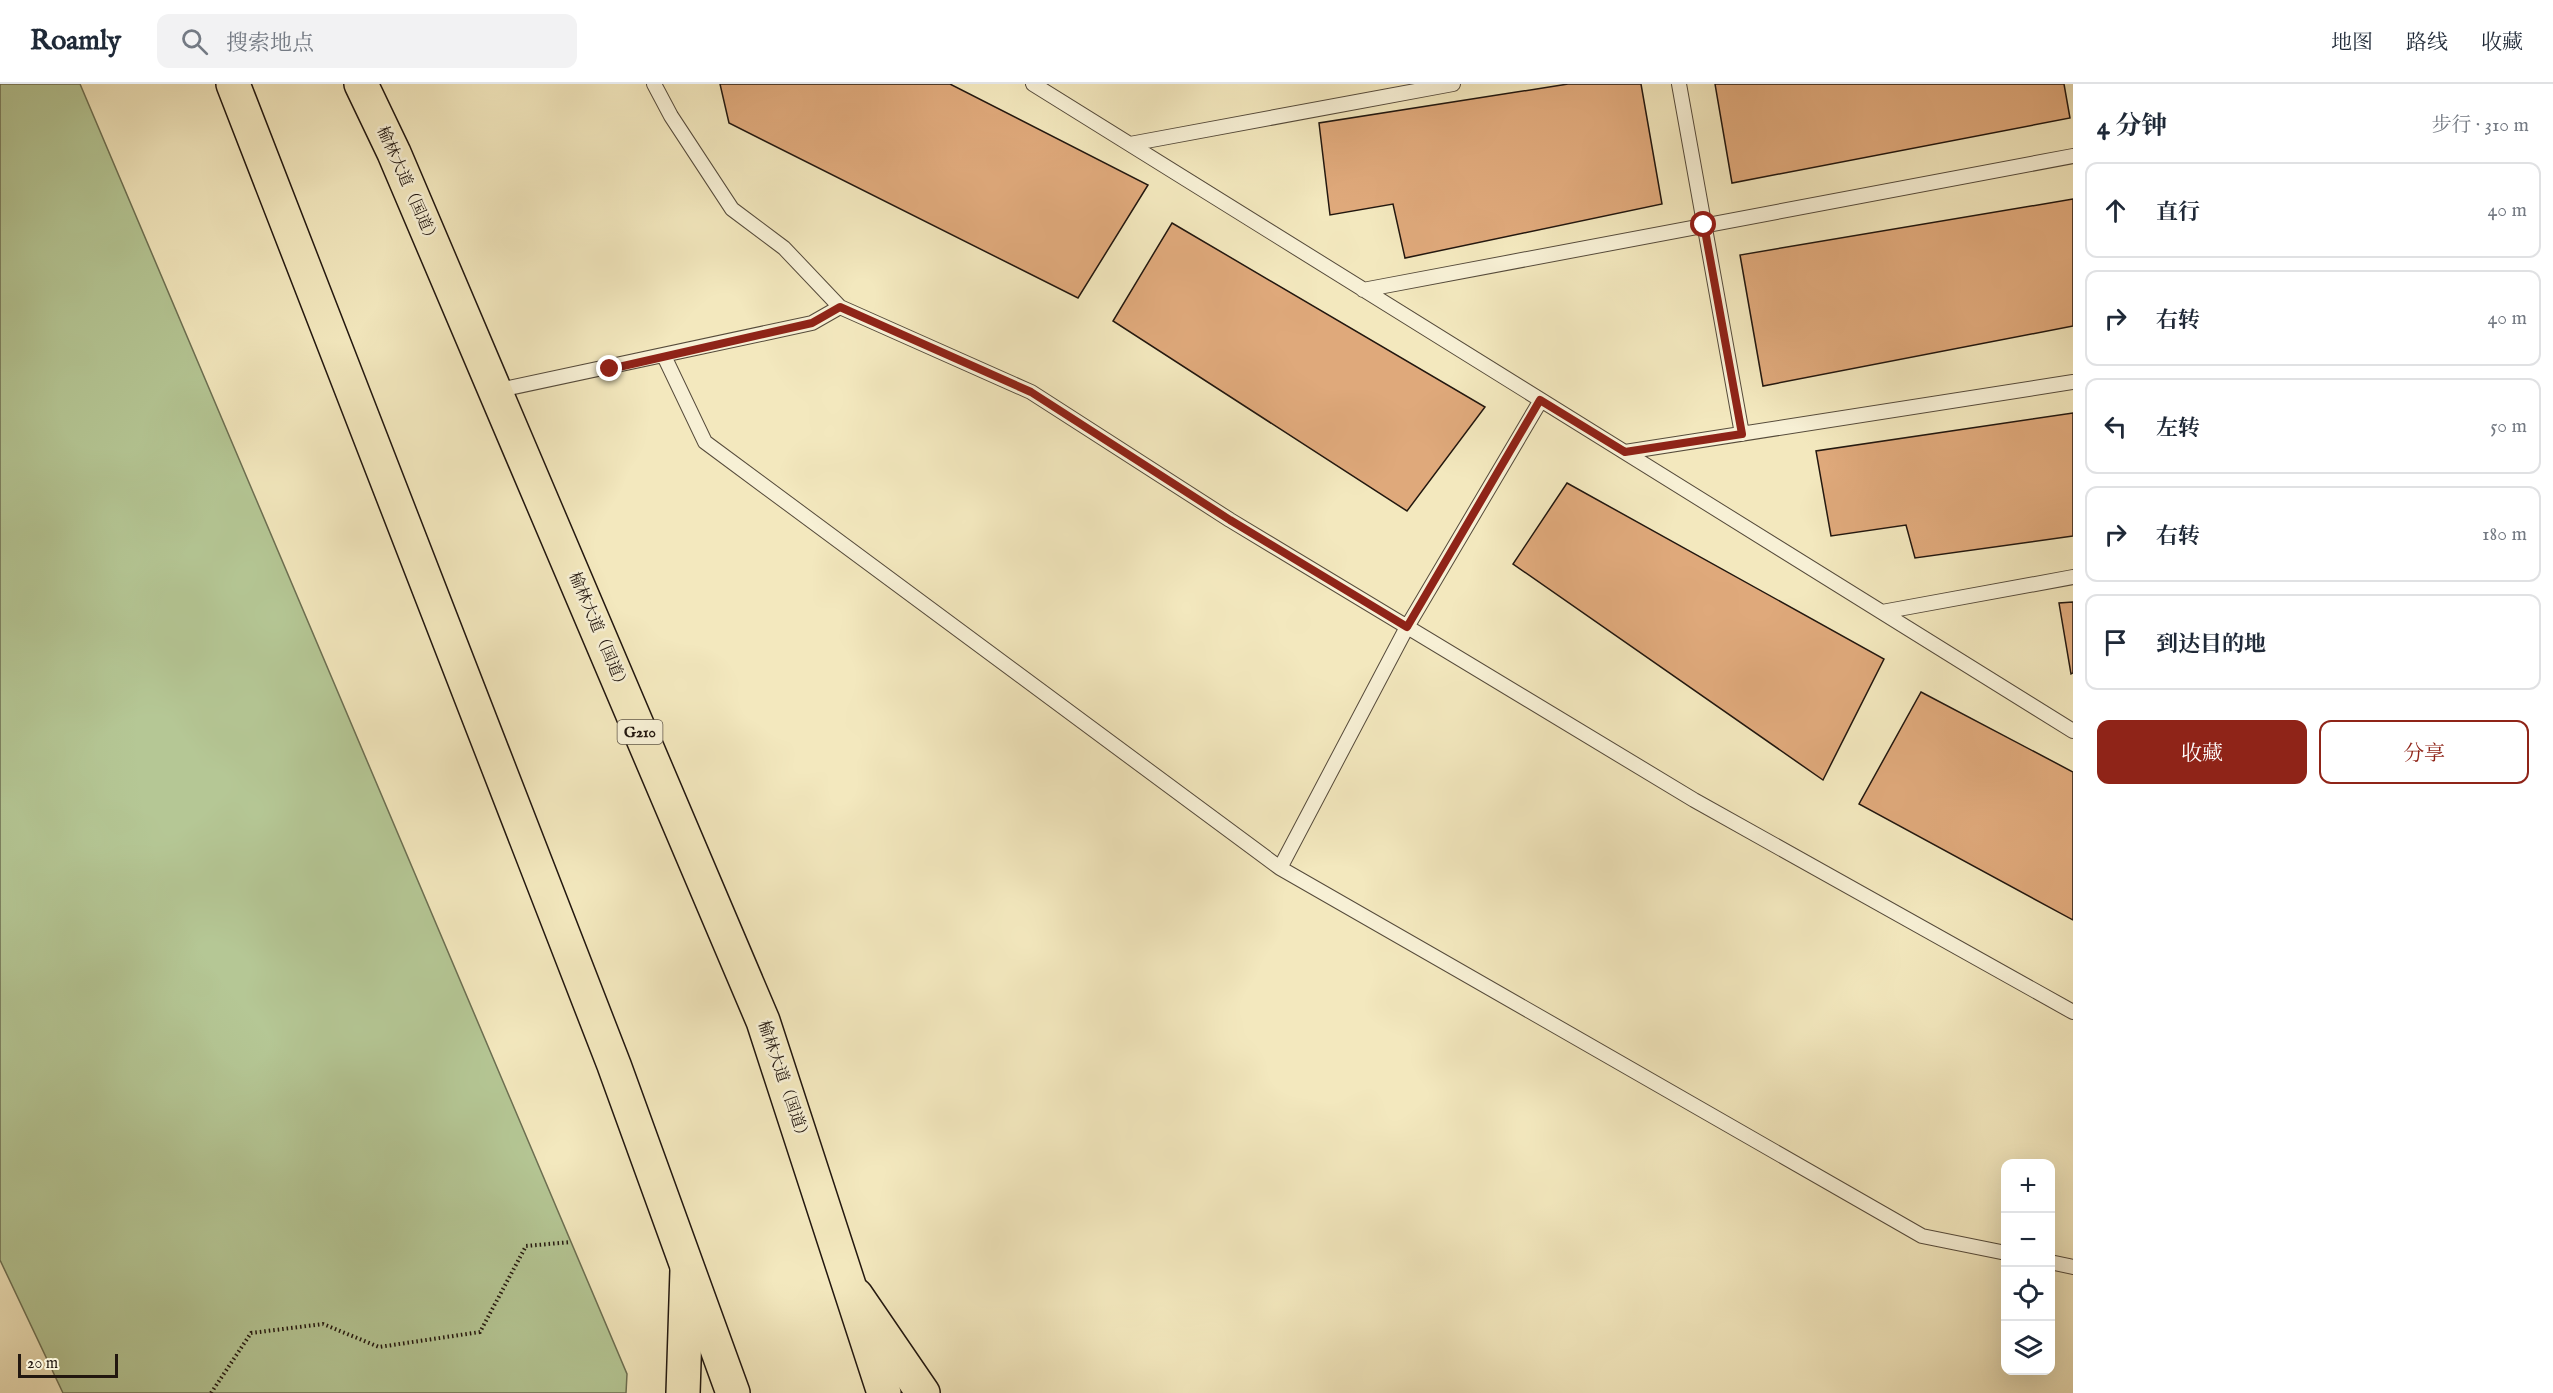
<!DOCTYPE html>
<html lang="zh">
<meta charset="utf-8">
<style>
:root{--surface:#fff;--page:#f2f2f3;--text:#1f2937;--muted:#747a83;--line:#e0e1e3;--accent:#8f2418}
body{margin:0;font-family:"IM FELL English","Noto Serif SC",serif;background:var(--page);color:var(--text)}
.controls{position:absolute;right:18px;bottom:18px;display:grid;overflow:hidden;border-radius:12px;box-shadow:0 6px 24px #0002}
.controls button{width:54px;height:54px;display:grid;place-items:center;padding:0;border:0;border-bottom:2px solid var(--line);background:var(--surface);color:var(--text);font:30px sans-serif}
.scale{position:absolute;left:18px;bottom:15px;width:100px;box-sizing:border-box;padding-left:6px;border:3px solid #22170f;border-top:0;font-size:16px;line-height:21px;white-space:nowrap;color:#22170f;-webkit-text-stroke:4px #f7f0d5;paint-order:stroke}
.stop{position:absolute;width:18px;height:18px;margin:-14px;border:4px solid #8f2418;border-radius:50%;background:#fff}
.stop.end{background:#8f2418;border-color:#fff;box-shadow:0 2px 6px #0008}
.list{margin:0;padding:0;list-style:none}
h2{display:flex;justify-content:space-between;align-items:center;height:78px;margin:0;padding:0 24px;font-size:26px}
h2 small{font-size:20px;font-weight:400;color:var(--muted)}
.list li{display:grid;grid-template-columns:39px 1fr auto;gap:18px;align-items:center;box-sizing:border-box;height:96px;margin:0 12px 12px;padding:0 12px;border:2px solid var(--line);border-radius:12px}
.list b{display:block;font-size:22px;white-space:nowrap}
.list em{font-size:20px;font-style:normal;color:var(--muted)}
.actions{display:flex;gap:12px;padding:18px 24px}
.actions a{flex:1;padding:14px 0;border:2px solid var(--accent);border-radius:12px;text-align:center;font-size:21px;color:var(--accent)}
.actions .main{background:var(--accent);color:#fff}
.icon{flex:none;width:33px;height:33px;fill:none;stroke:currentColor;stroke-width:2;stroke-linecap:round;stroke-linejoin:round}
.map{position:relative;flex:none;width:2073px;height:1309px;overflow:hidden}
header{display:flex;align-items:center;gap:36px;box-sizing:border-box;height:84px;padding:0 30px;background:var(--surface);border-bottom:2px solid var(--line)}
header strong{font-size:28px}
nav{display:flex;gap:33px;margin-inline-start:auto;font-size:21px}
.search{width:420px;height:54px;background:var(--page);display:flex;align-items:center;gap:15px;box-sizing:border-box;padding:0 21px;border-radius:12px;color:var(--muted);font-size:22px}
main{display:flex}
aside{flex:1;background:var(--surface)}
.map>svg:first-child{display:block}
.green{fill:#b5c795;stroke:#6c6f52;stroke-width:1.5}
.building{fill:#dfa97b;stroke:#22170f;stroke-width:1.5}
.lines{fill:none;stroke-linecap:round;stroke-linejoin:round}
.service-casing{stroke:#564b3b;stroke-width:16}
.primary-casing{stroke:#22170f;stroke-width:36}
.trunk-casing{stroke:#22170f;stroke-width:36}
.path{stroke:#22170f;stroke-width:4;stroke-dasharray:1.5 3;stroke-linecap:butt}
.service{stroke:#f7f0d5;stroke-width:14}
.primary{stroke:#f3e8be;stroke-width:33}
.trunk{stroke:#f3e8be;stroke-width:33}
.route{stroke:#8f2418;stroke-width:8}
.labels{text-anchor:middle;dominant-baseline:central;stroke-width:5;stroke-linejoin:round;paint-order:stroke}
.shield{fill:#f7f0d5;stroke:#62584a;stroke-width:1.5}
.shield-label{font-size:15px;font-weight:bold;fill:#22170f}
.street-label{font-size:16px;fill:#22170f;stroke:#f7f0d5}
</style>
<header>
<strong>Roamly</strong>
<div class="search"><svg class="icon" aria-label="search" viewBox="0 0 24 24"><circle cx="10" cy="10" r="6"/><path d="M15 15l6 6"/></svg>搜索地点</div>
<nav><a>地图</a><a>路线</a><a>收藏</a></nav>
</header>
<main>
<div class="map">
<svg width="2073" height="1309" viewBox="0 0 2073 1309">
<rect width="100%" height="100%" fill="#f3e8be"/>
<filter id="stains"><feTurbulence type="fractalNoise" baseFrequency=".00333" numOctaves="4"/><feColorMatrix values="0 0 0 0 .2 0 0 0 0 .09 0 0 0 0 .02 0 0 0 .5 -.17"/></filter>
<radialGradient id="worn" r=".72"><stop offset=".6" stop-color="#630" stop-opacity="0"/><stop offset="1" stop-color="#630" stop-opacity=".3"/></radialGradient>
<path class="green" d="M0,0H80L627,1290L626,1309H63L0,1176Z"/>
<path class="building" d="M720,0H950L1148,101L1078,214L729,39Z
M1568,0H1641L1662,120L1405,174L1393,120L1330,131L1319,39Z
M1715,0H2064L2070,34L1732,99Z
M2073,115V242L1763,302L1740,171Z
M1172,139L1485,323L1407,427L1113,237Z
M2073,329V452L1915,474L1906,441L1831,452L1816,367Z
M1567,399L1884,575L1823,696L1513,480Z
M2073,518V589L2071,590L2059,519Z
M1921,608L2073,688V836L1859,720Z"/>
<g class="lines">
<g class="service-casing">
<path id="service" d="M654,0L671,32L732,125L784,164L840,223L1031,308L1230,436L1694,716L2073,928
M1033,0L2073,647
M1679,0L1742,350
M1130,60L1453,0
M1363,206L2073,72
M664,272L705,358L1280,784L1407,543L1541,316
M495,307L812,239L840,223
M1625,368L2073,298
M1882,528L2073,493
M1280,784L1922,1152L2006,1169
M2050,1178L2073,1183"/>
</g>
<g class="primary-casing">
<path id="primary" d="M856,1211L923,1309
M683,1309L687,1186"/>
</g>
<g class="trunk-casing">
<path id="trunk" d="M233,0L614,981L733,1309
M361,0L394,69L763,937L884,1309"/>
</g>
<path class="path" d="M211,1309L251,1249L323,1240L379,1263L480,1248L526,1162L571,1158"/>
<use href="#service" class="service"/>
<use href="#primary" class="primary"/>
<use href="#trunk" class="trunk"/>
</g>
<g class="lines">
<path class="route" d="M610,285L812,239L840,223L1031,308L1230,436L1407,543L1540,316L1625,368L1742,350L1704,141"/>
</g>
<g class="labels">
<rect class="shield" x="617.5" y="636" width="45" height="24" rx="4.5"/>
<g class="shield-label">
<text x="640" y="648">G210</text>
</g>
<g class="street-label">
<text transform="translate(407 102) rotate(66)">榆林大道（国道）</text>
<text transform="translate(598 548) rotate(67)">榆林大道（国道）</text>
<text transform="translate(783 998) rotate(71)">榆林大道（国道）</text>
</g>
</g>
<rect width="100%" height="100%" filter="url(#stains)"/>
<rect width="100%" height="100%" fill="url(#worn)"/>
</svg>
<div class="controls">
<button>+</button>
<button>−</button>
<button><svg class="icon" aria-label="locate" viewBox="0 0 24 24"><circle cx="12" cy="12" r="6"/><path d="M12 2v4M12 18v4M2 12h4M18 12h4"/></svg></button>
<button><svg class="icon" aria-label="layers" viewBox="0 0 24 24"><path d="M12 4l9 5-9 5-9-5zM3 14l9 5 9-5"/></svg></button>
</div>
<div class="scale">20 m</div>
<div class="stop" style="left:1704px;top:141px"></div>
<div class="stop end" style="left:610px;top:285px"></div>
</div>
<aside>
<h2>4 分钟<small>步行 · 310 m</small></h2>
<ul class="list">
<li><svg class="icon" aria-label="ahead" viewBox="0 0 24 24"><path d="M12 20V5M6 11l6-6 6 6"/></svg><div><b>直行</b></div><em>40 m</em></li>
<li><svg class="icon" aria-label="right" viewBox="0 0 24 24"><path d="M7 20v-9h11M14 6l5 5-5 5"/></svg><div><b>右转</b></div><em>40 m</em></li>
<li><svg class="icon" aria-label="left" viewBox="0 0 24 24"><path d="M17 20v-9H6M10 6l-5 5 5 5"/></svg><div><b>左转</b></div><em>50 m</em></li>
<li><svg class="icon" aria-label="right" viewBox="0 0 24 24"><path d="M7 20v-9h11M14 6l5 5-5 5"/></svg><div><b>右转</b></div><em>180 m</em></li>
<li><svg class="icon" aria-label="arrive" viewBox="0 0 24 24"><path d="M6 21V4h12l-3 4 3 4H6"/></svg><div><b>到达目的地</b></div></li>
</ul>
<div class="actions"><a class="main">收藏</a><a>分享</a></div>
</aside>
</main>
